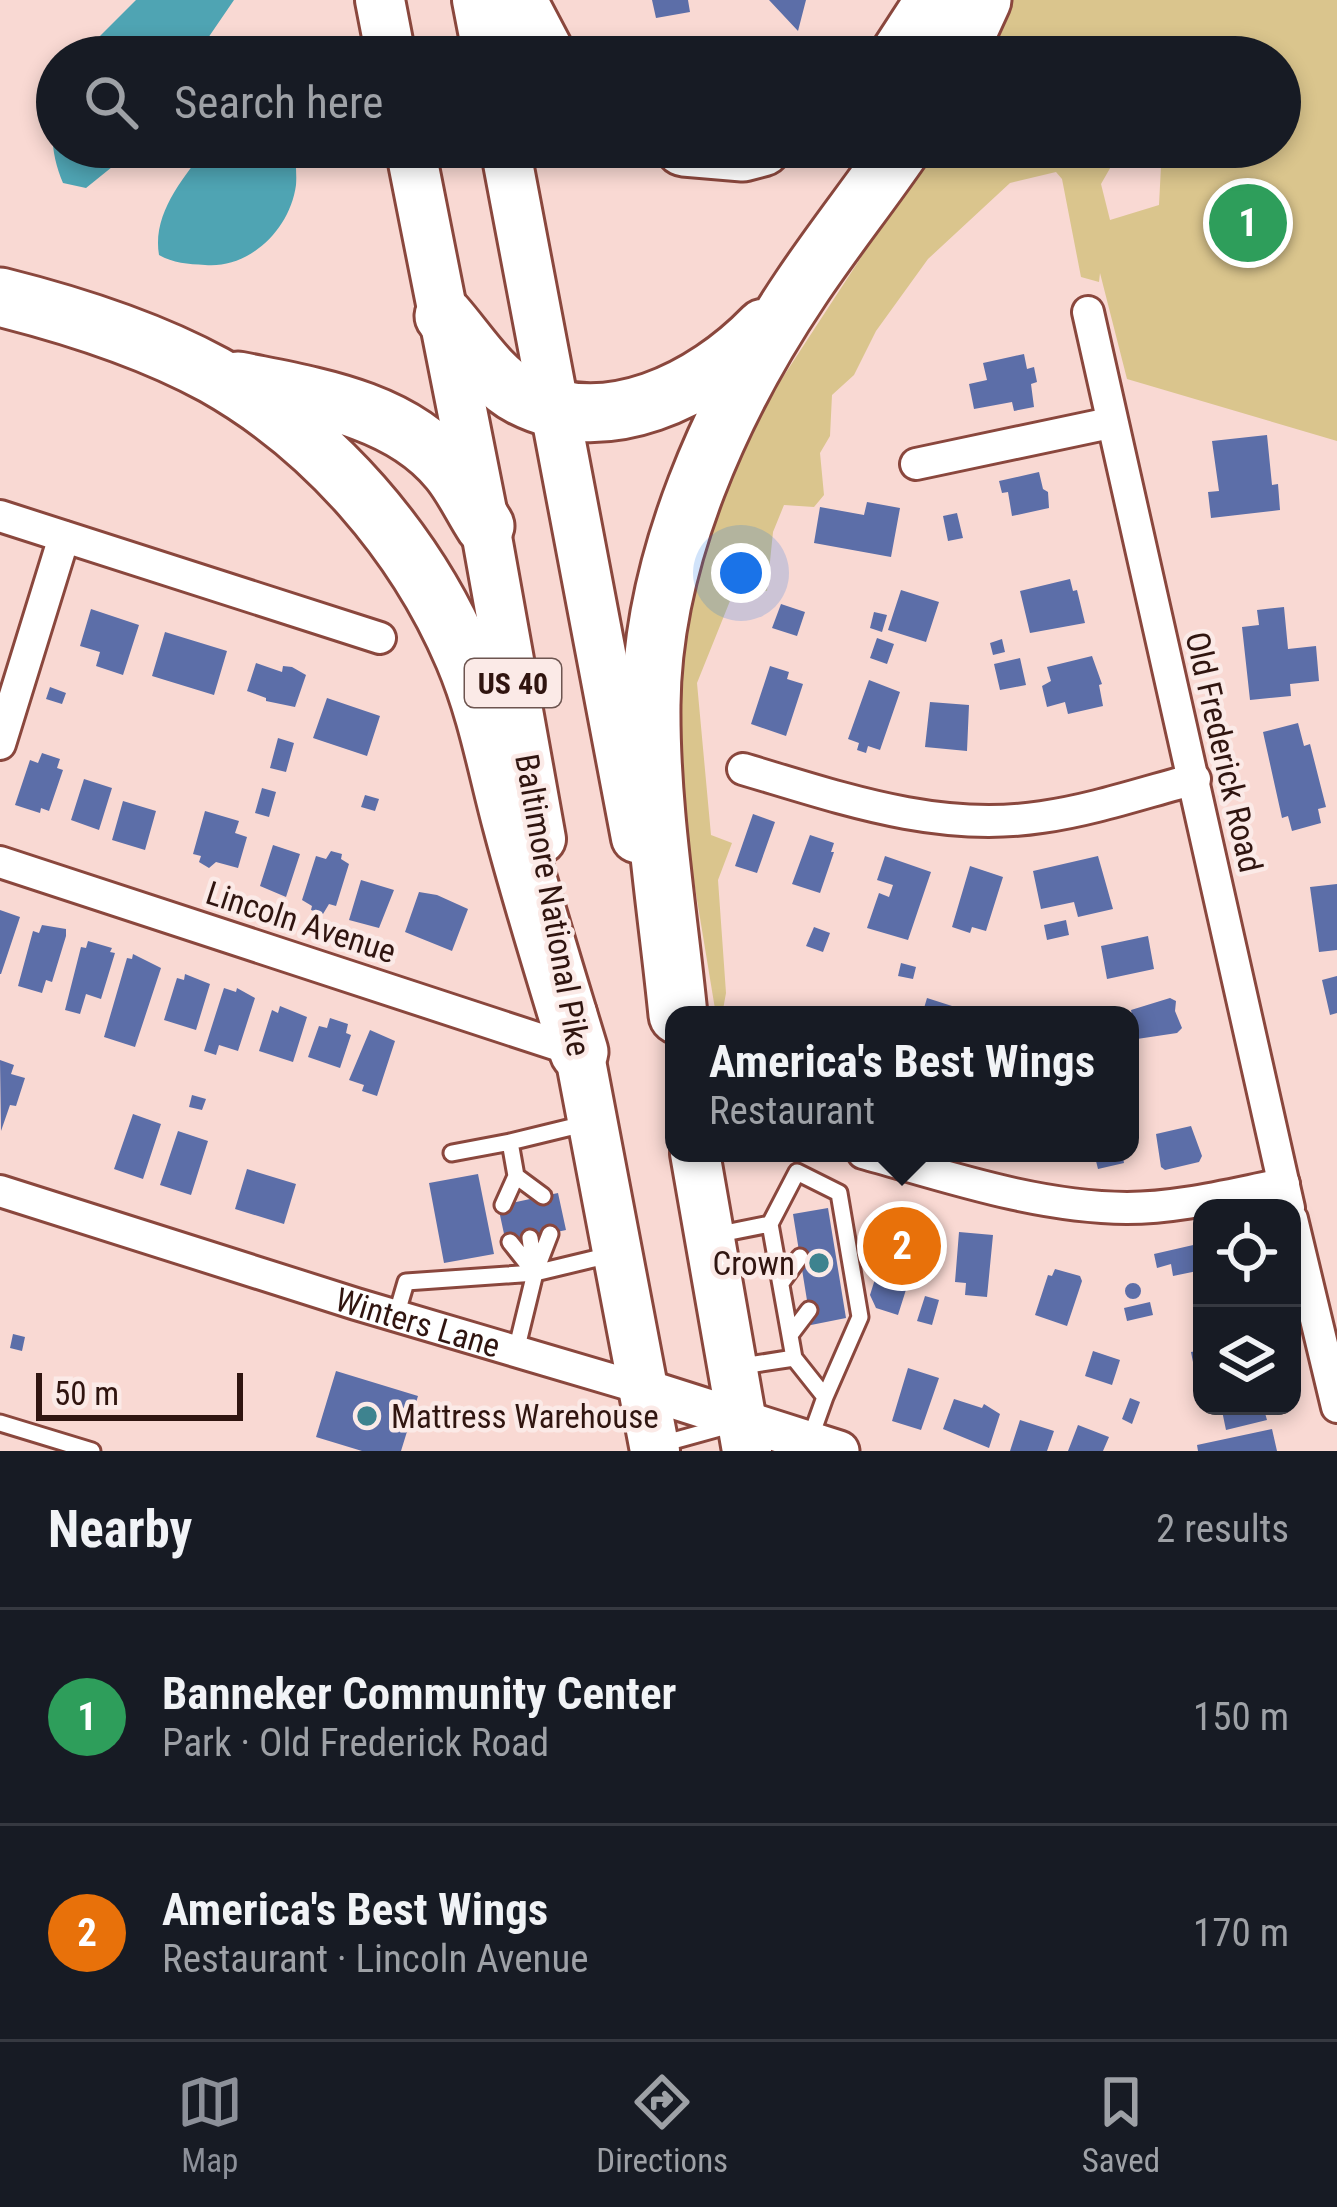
<!DOCTYPE html>
<meta charset="utf-8">
<style>
:root{--surface:#171b24;--page:#242831;--text:#f1f3f6;--muted:#9ea1a6;--line:#363941;--accent:#8c9099}
body{margin:0;font-family:"Roboto Condensed",sans-serif;background:var(--page);color:var(--text)}
.controls{position:absolute;right:36px;bottom:36px;display:grid;overflow:hidden;border-radius:24px;box-shadow:0 6px 18px #0003}
.controls button{width:108px;height:108px;display:grid;place-items:center;padding:0;border:0;border-bottom:3px solid var(--line);background:var(--surface);color:var(--text);font:60px sans-serif}
.scale{position:absolute;left:36px;bottom:30px;width:207px;box-sizing:border-box;padding-left:12px;border:6px solid #301510;border-top:0;font-size:33px;line-height:42px;white-space:nowrap;color:#301510;-webkit-text-stroke:9px #fbeae7;paint-order:stroke}
.you{position:absolute;left:741px;top:573px;width:42px;height:42px;margin:-30px;border:9px solid #fff;border-radius:50%;background:#1a73e8;box-shadow:0 0 0 18px #1a73e833}
.badge{display:grid;place-items:center;width:78px;height:78px;border-radius:50%;background:var(--accent);color:#fff;font-size:39px;font-weight:700}
.pin{position:absolute;translate:-50% -50%;border:6px solid #fff;box-shadow:0 3px 12px #0006}
.popup{position:absolute;left:665px;top:1006px;width:474px;height:156px;box-sizing:border-box;display:grid;place-content:center;border-radius:24px;background:var(--surface);filter:drop-shadow(0 3px 9px #0005);font-size:39px;white-space:nowrap;color:var(--muted)}
.popup b{font-size:45px;color:var(--text)}
.popup::after{content:'';position:absolute;left:50%;top:100%;margin-left:-24px;border:24px solid transparent;border-top-color:var(--surface)}
.list{margin:0;padding:0;list-style:none}
h2{display:flex;justify-content:space-between;align-items:center;height:156px;margin:0;padding:0 48px;font-size:51px}
h2 small{font-size:39px;font-weight:400;color:var(--muted)}
.list li{display:grid;grid-template-columns:78px 1fr auto;gap:36px;align-items:center;box-sizing:border-box;height:216px;padding:0 48px;border-top:3px solid var(--line)}
.list b{display:block;font-size:45px;white-space:nowrap}
.list p{margin:0;font-size:39px;white-space:nowrap;color:var(--muted)}
.list em{font-size:39px;font-style:normal;color:var(--muted)}
.icon{flex:none;width:66px;height:66px;fill:none;stroke:currentColor;stroke-width:2;stroke-linecap:round;stroke-linejoin:round}
.map{position:relative;flex:none;width:1337px;height:1451px;overflow:hidden}
.search{position:absolute;background:var(--surface);box-shadow:0 6px 18px #0003;left:36px;right:36px;top:36px;height:132px;display:flex;align-items:center;gap:30px;box-sizing:border-box;padding:0 42px;border-radius:66px;color:var(--muted);font-size:45px}
.sheet{height:588px;background:var(--surface)}
nav{display:flex;justify-content:space-around;align-items:center;box-sizing:border-box;height:168px;border-top:3px solid var(--line);background:var(--surface);font-size:33px;color:var(--muted)}
nav a{display:grid;justify-items:center;gap:6px}
nav .on{color:var(--accent)}
.map>svg:first-child{display:block}
.green{fill:#dac58d}
.water{fill:#4fa4b3}
.building{fill:#5c6ea8}
.lines{fill:none;stroke-linecap:round;stroke-linejoin:round}
.service-casing{stroke:#8a473d;stroke-width:21}
.minor-casing{stroke:#8a473d;stroke-width:36}
.tertiary-casing{stroke:#8a473d;stroke-width:45}
.primary-casing{stroke:#8a473d;stroke-width:54}
.motorway-casing{stroke:#8a473d;stroke-width:63}
.service{stroke:#fff;stroke-width:15}
.minor{stroke:#fff;stroke-width:30}
.tertiary{stroke:#fff;stroke-width:39}
.primary{stroke:#fff;stroke-width:48}
.motorway{stroke:#fff;stroke-width:57}
.poi-dot{fill:#3e838f;stroke:#fbeae7;stroke-width:4.5}
.labels{text-anchor:middle;dominant-baseline:central;stroke-width:9;stroke-linejoin:round;paint-order:stroke}
.shield{fill:#fbeae7;stroke:#6d5550;stroke-width:3}
.shield-label{font-size:30px;font-weight:bold;fill:#301510}
.street-label{font-size:33px;fill:#301510;stroke:#fbeae7}
.poi-label{font-size:33px;fill:#301510;stroke:#fbeae7;text-anchor:end}
</style>
<div class="map">
<svg width="1337" height="1451" viewBox="0 0 1337 1451">
<rect width="100%" height="100%" fill="#f9d9d3"/>
<path class="green" d="M1000,0H1337V441L1127,379L1100,273L1099,282L1081,277L1062,179L1056,172L1010,183L928,259L876,331L854,375L832,395L830,436L820,453L824,495L814,507L784,505L773,532L767,591L736,586L697,683L711,835L732,843L718,880L726,993L722,1015H716L685,827L673,709L684,580L753,423L903,193L928,147H1160L1152,154L1113,163L1101,184L1110,220L1159,205L1162,147H1280V57H978Z"/>
<path class="water" d="M136,0H234L195,57H79Z
M57,104V147H127L112,167L86,188L63,183C52,157 49,131 57,104Z
M207,147H295C295,159 297,173 296,185C290,230 249,269 205,265C188,264 173,263 159,255C152,214 183,178 207,147Z"/>
<path class="building" d="M652,0H688L690,12L656,18Z
M769,0H806L798,31Z
M1024,354L1027,369L1034,367L1037,382L1031,384L1034,407L1014,411L1012,402L974,409L969,384L987,380L983,363Z
M1267,435L1272,485L1278,484L1280,510L1211,518L1208,492L1219,491L1212,441Z
M1039,472L1043,489L1048,492L1049,508L1012,516L1008,492L1002,493L999,481Z
M867,502L900,508L891,557L814,543L820,507L864,515Z
M957,513L963,538L948,541L943,516Z
M1070,579L1073,591L1077,590L1085,623L1030,633L1020,591Z
M901,590L939,602L926,642L888,630Z
M781,604L805,612L797,636L772,628Z
M1284,607L1288,649L1316,646L1319,681L1290,684L1291,696L1250,700L1242,627L1259,625L1257,610Z
M91,609L139,625L123,675L96,666L100,652L80,646Z
M874,612L887,615L882,632L870,628Z
M165,632L227,651L214,695L152,676Z
M877,638L894,644L887,664L870,658Z
M1002,639L1005,652L993,655L990,643Z
M1092,656L1102,684L1099,685L1103,706L1068,714L1065,702L1047,707L1042,686L1051,681L1047,667Z
M1020,658L1026,685L1000,690L994,664Z
M256,663L282,672L283,666L292,667L306,675L295,707L266,701V698L247,691Z
M770,666L789,672L787,679L803,684L786,736L751,724Z
M869,680L900,692L880,750L868,746L866,753L857,750L859,743L848,739Z
M50,687L66,693L62,704L46,699Z
M327,698L380,716L367,756L313,738Z
M930,702L969,705L967,751L925,747Z
M1298,723L1304,746L1310,744L1326,807L1318,809L1321,823L1292,831L1288,816L1282,818L1263,732Z
M278,738L294,743L286,772L270,768Z
M42,753L60,759L57,768L63,770L49,811L41,808L40,813L15,805L30,760L38,763Z
M84,779L112,788L99,830L71,820Z
M262,788L276,792L269,817L255,813Z
M365,795L379,799L375,811L361,807Z
M123,801L156,811L145,850L112,840Z
M205,811L239,821L235,833L247,837L238,868L216,862L209,868L199,862L201,856L193,854Z
M753,814L775,822L757,873L735,866Z
M810,835L834,843L831,852H834L820,893L792,884Z
M273,845L300,854L286,897L260,886Z
M331,851L342,854L341,859L349,864L336,906L329,904L323,914L311,910L312,906L302,900L316,856L326,859Z
M885,856L931,872L908,940L867,928L879,893L889,897L893,885L877,880Z
M1098,856L1113,909L1078,917L1074,902L1041,909L1033,871Z
M970,866L1003,877L986,931L972,927L970,933L952,927Z
M361,880L394,890L379,928L349,920Z
M1337,884V950L1319,952L1310,887Z
M419,892L437,895L468,909L452,951L405,932Z
M0,910L20,917L1,974H0Z
M1066,920L1069,935L1047,940L1044,925Z
M42,925L66,929V936L52,982L46,980L42,993L18,986L33,931L39,933Z
M814,927L830,933L823,952L806,946Z
M1148,936L1154,969L1107,979L1101,946Z
M88,941L112,948L110,952L115,953L101,999L86,994L80,1014L65,1010L81,947L86,948Z
M133,954L161,968L135,1047L104,1037L127,958L132,959Z
M901,963L916,967L913,979L898,976Z
M185,974L210,984L196,1030L164,1020L177,978L184,980Z
M1337,976V1013L1330,1015L1322,980Z
M224,988L236,992L237,988L255,998L238,1051L219,1045L216,1055L204,1051Z
M927,998L952,1006L949,1015H922Z
M1170,998L1176,1001L1175,1011L1182,1028L1177,1033L1137,1039L1131,1010Z
M280,1006L307,1017L293,1062L259,1051L272,1010L278,1013Z
M330,1018L348,1024L346,1033L351,1035L340,1068L308,1057L319,1026L327,1028Z
M370,1030L395,1041L377,1096L362,1091L364,1085L349,1080Z
M0,1060L14,1065L11,1074L25,1078L16,1106L10,1105L1,1131Z
M192,1095L206,1099L202,1110L189,1107Z
M133,1114L161,1124L143,1179L114,1169Z
M1191,1126L1202,1156L1199,1162L1165,1170L1161,1167L1156,1134Z
M178,1131L208,1141L191,1195L160,1185Z
M1094,1153H1122L1124,1163L1098,1169Z
M247,1169L296,1184L284,1224L235,1209Z
M478,1174L494,1254L444,1263L429,1183Z
M558,1193L566,1230L506,1243L498,1206Z
M828,1208L846,1318L811,1325L793,1214Z
M892,1225L923,1236L898,1315L876,1308L870,1295Z
M959,1232L993,1235L987,1297L965,1295L966,1283L955,1282Z
M1202,1243V1270L1173,1276L1171,1264L1157,1268L1154,1254Z
M1055,1269L1080,1276L1082,1281L1067,1326L1035,1315L1048,1275L1052,1276Z
M1125 1291a8 8 0 1 1 16 0a8 8 0 1 1-16 0Z
M925,1296L939,1300L932,1325L917,1321Z
M1150,1302L1153,1315L1127,1321L1124,1308Z
M13,1334L25,1337L22,1351L10,1348Z
M1202,1350V1376L1196,1377L1191,1352Z
M1093,1351L1120,1360L1112,1385L1085,1376Z
M908,1368L939,1378L921,1430L892,1421Z
M336,1371L418,1396L401,1451H362L316,1437Z
M1130,1398L1140,1402L1132,1424L1122,1419Z
M954,1399L982,1408L984,1404L1000,1414L989,1448L943,1429Z
M1221,1406H1263L1267,1420L1226,1430Z
M1020,1420L1054,1431L1047,1451H1010Z
M1078,1425L1109,1437L1103,1451H1068Z
M1272,1429L1277,1451H1198L1197,1445Z"/>
<g class="lines">
<g class="service-casing">
<path id="service" d="M452,1153L510,1142
M543,1196L516,1176L510,1142L584,1124
M503,1205L516,1176
M770,1224L797,1172L839,1193L860,1317L825,1397
M550,1234L535,1273L614,1254
M715,1235L770,1224L794,1358L736,1367
M510,1242L533,1271
M781,1283L800,1257
M396,1316L406,1282L535,1273
M790,1335L809,1310
M516,1351L535,1273L530,1238
M794,1358L825,1397L810,1439
M0,1423L92,1451
M658,1445L727,1426"/>
</g>
<g class="minor-casing">
<g id="minor">
<path d="M1088,312L1289,1208"/>
<path d="M916,464L1110,423"/>
<path d="M0,516L380,638"/>
<path d="M0,744L64,537"/>
<path d="M743,769C841,798 938,833 1042,817C1093,810 1145,792 1195,779"/>
<path d="M0,862L579,1052"/>
<path d="M863,1153C949,1177 1036,1207 1127,1208C1179,1208 1232,1194 1284,1184"/>
<path id="s1" d="M0,1191L356,1304L644,1389"/>
<path d="M1292,1219L1337,1407"/>
</g>
</g>
<g class="tertiary-casing">
<path id="tertiary" d="M644,1389L839,1451"/>
</g>
<g class="primary-casing">
<path id="primary" d="M380,0L391,57
M477,0L488,57
M410,147L485,526L541,839
M505,147L636,838
M572,1014L655,1451
M695,1153L747,1451"/>
</g>
<g class="motorway-casing">
<path id="motorway" d="M517,0L547,57
M898,57L935,0
M956,57L982,0
M684,147L743,152L762,147
M0,297C72,315 148,339 214,375C324,437 415,542 464,657C487,711 497,768 512,824C532,900 556,976 579,1052
M444,316C467,342 490,380 521,396C606,440 704,390 764,328
M238,381C311,396 400,408 450,470C464,487 473,508 485,526
M678,1015C668,913 650,808 651,705C652,560 721,407 801,288C833,240 869,195 902,147"/>
</g>
<use href="#service" class="service"/>
<use href="#minor" class="minor"/>
<use href="#tertiary" class="tertiary"/>
<use href="#primary" class="primary"/>
<use href="#motorway" class="motorway"/>
</g>
<g class="poi-dot">
<circle cx="819" cy="1263" r="12"/>
<circle cx="367" cy="1416" r="12"/>
</g>
<g class="labels">
<rect class="shield" x="465" y="659" width="96" height="48" rx="9"/>
<g class="shield-label">
<text x="513" y="683">US 40</text>
</g>
<g class="street-label">
<text transform="translate(1224 752) rotate(77)">Old Frederick Road</text>
<text transform="translate(553 905) rotate(80)">Baltimore National Pike</text>
<text transform="translate(301 922) rotate(18)">Lincoln Avenue</text>
<text stroke="none"><textPath href="#s1" startOffset="438">Winters Lane</textPath></text>
</g>
<g class="poi-label">
<text x="795" y="1263">Crown</text>
<text x="391" y="1416" text-anchor="start">Mattress Warehouse</text>
</g>
</g>
</svg>
<div class="controls">
<button><svg class="icon" aria-label="locate" viewBox="0 0 24 24"><circle cx="12" cy="12" r="6"/><path d="M12 2v4M12 18v4M2 12h4M18 12h4"/></svg></button>
<button><svg class="icon" aria-label="layers" viewBox="0 0 24 24"><path d="M12 4l9 5-9 5-9-5zM3 14l9 5 9-5"/></svg></button>
</div>
<div class="scale">50 m</div>
<div class="you"></div>
<div class="pin badge" style="left:1248px;top:223px;background:#2e9e5b">1</div>
<div class="pin badge" style="left:902px;top:1246px;background:#e8710a">2</div>
<div class="popup"><b>America's Best Wings</b>Restaurant</div>
<div class="search"><svg class="icon" aria-label="search" viewBox="0 0 24 24"><circle cx="10" cy="10" r="6"/><path d="M15 15l6 6"/></svg>Search here</div>
</div>
<section class="sheet">
<h2>Nearby<small>2 results</small></h2>
<ul class="list">
<li><span class="badge" style="background:#2e9e5b">1</span><div><b>Banneker Community Center</b><p>Park · Old Frederick Road</p></div><em>150 m</em></li>
<li><span class="badge" style="background:#e8710a">2</span><div><b>America's Best Wings</b><p>Restaurant · Lincoln Avenue</p></div><em>170 m</em></li>
</ul>
</section>
<nav>
<a class="on"><svg class="icon" aria-label="map" viewBox="0 0 24 24"><path d="M3 6l6-2 6 2 6-2v14l-6 2-6-2-6 2zM9 4v14M15 6v14"/></svg>Map</a>
<a><svg class="icon" aria-label="directions" viewBox="0 0 24 24"><path d="M12 3l9 9-9 9-9-9zM9 14v-3h6M13 9l2 2-2 2"/></svg>Directions</a>
<a><svg class="icon" aria-label="saved" viewBox="0 0 24 24"><path d="M7 4h10v16l-5-4-5 4z"/></svg>Saved</a>
</nav>
